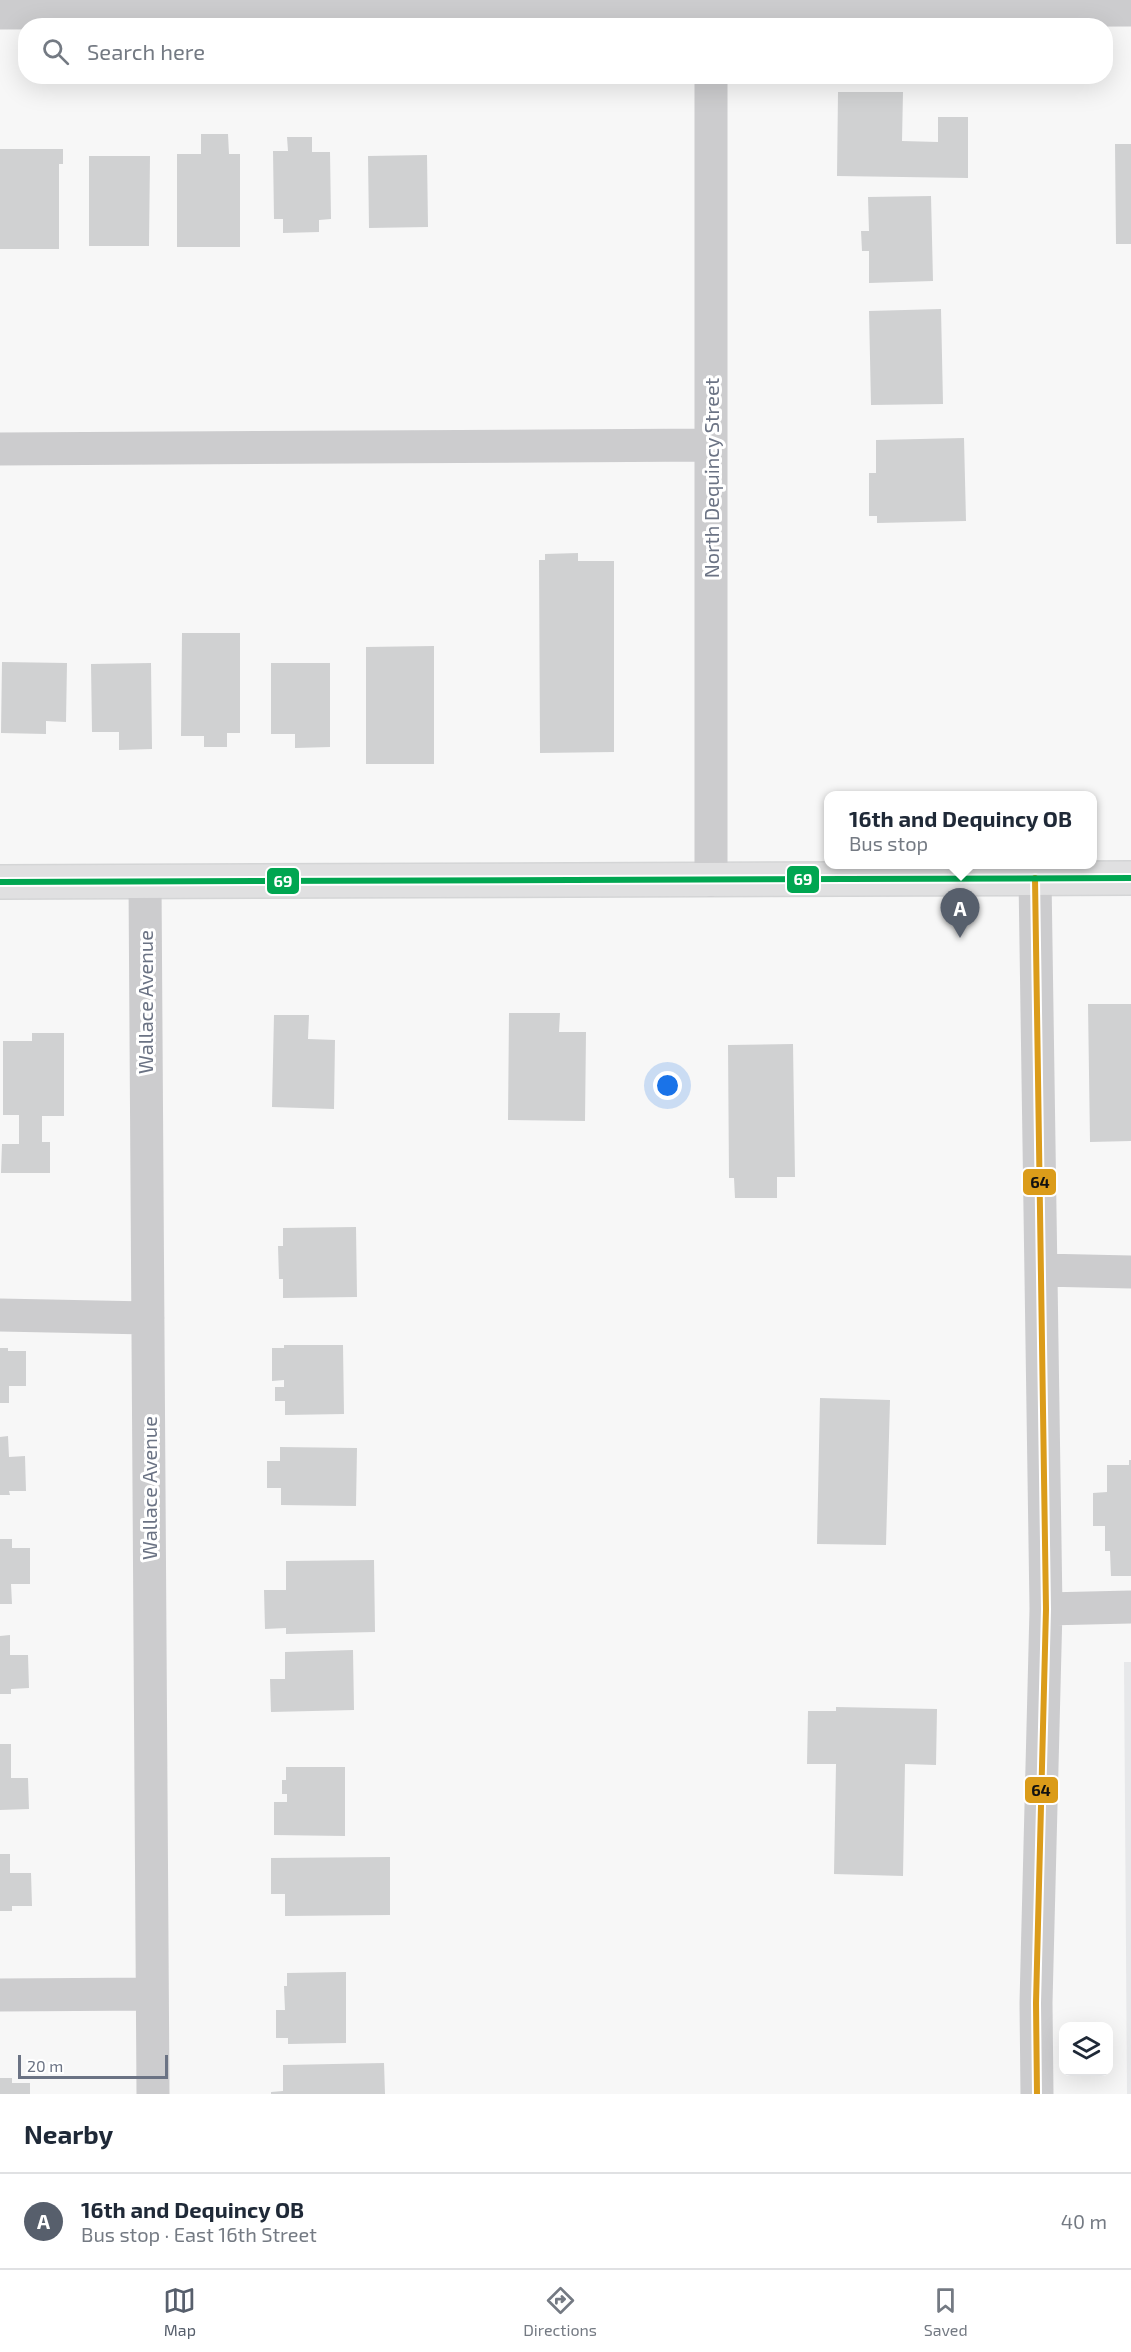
<!DOCTYPE html>
<meta charset="utf-8">
<style>
:root{--surface:#fff;--page:#f2f2f3;--text:#1f2937;--muted:#747a83;--line:#e0e1e3;--accent:#575f6c}
body{margin:0;font-family:"Exo 2",sans-serif;background:var(--page);color:var(--text)}
.controls{position:absolute;right:18px;bottom:18px;display:grid;overflow:hidden;border-radius:12px;box-shadow:0 6px 24px #0002}
.controls button{width:54px;height:54px;display:grid;place-items:center;padding:0;border:0;border-bottom:2px solid var(--line);background:var(--surface);color:var(--text);font:30px sans-serif}
.scale{position:absolute;left:18px;bottom:15px;width:150px;box-sizing:border-box;padding-left:6px;border:3px solid #6b7384;border-top:0;font-size:16px;line-height:21px;white-space:nowrap;color:#6b7384;-webkit-text-stroke:4px #fff;paint-order:stroke}
.you{position:absolute;left:668px;top:1086px;width:21px;height:21px;margin:-15px;border:4px solid #fff;border-radius:50%;background:#1a73e8;box-shadow:0 0 0 9px #1a73e833}
.badge{display:grid;place-items:center;width:39px;height:39px;border-radius:50%;background:var(--accent);color:#fff;font-size:20px;font-weight:700}
.pin{position:absolute;translate:-50% -50px;filter:drop-shadow(0 2px 3px #0008)}
.pin::after{content:'';position:absolute;top:32px;width:21px;height:18px;background:inherit;clip-path:polygon(0 0,100% 0,50% 100%)}
.popup{position:absolute;left:824px;top:791px;width:273px;height:78px;box-sizing:border-box;display:grid;place-content:center;border-radius:12px;background:var(--surface);filter:drop-shadow(0 2px 4px #0005);font-size:20px;white-space:nowrap;color:var(--muted)}
.popup b{font-size:22px;color:var(--text)}
.popup::after{content:'';position:absolute;left:50%;top:100%;margin-left:-12px;border:12px solid transparent;border-top-color:var(--surface)}
.list{margin:0;padding:0;list-style:none}
h2{display:flex;justify-content:space-between;align-items:center;height:78px;margin:0;padding:0 24px;font-size:26px}
h2 small{font-size:20px;font-weight:400;color:var(--muted)}
.list li{display:grid;grid-template-columns:39px 1fr auto;gap:18px;align-items:center;box-sizing:border-box;height:96px;padding:0 24px;border-top:2px solid var(--line)}
.list b{display:block;font-size:22px;white-space:nowrap}
.list p{margin:0;font-size:20px;white-space:nowrap;color:var(--muted)}
.list em{font-size:20px;font-style:normal;color:var(--muted)}
.icon{flex:none;width:33px;height:33px;fill:none;stroke:currentColor;stroke-width:2;stroke-linecap:round;stroke-linejoin:round}
.map{position:relative;flex:none;width:1131px;height:2094px;overflow:hidden}
.search{position:absolute;background:var(--surface);box-shadow:0 6px 24px #0002;left:18px;right:18px;top:18px;height:66px;display:flex;align-items:center;gap:15px;box-sizing:border-box;padding:0 21px;border-radius:24px;color:var(--muted);font-size:22px}
.sheet{height:174px;background:var(--surface)}
nav{display:flex;justify-content:space-around;align-items:center;box-sizing:border-box;height:84px;border-top:2px solid var(--line);background:var(--surface);font-size:16px;color:var(--muted)}
nav a{display:grid;justify-items:center;gap:3px}
nav .on{color:var(--accent)}
.map>svg:first-child{display:block}
.built{fill:#e7e8ea}
.building{fill:#d0d1d2}
.lines{fill:none;stroke-linecap:round;stroke-linejoin:round}
.major-casing{stroke:#d4d5d6;stroke-width:36}
.minor{stroke:#ccccce;stroke-width:33}
.major{stroke:#e0e0e1;stroke-width:33}
.bus-1-casing{stroke:#fff;stroke-width:10}
.bus-2-casing{stroke:#fff;stroke-width:10}
.bus-1{stroke:#db9c1a;stroke-width:6}
.bus-2{stroke:#00a651;stroke-width:6}
.labels{text-anchor:middle;dominant-baseline:central;stroke-width:6;stroke-linejoin:round;paint-order:stroke}
.street-label{font-size:20px;fill:#6b7384;stroke:#fff}
.line-badge{stroke:#fff;stroke-width:2}
.badge-label{font-size:16px;text-anchor:middle;font-weight:bold;fill:#fff}
.pale-badge-label{font-size:16px;text-anchor:middle;font-weight:bold;fill:#111}
</style>
<div class="map">
<svg width="1131" height="2094" viewBox="0 0 1131 2094">
<rect width="100%" height="100%" fill="#f7f7f7"/>
<path class="built" d="M1124,1662H1131V2094H1127Z"/>
<path class="building" d="M838,92H903L902,141L938,142V117H968V178L837,176Z
M201,134H228L229,154H240V247H177V154H201Z
M287,137H312V152H330L331,219L319,220V232L283,233V219H274L273,151H288Z
M1115,144H1131V244H1116Z
M0,149H63V164H59V249H0Z
M427,155L428,227L369,228L368,156Z
M89,156H150L149,246H89Z
M931,196L933,281L869,283V251H862L861,231H869L868,197Z
M941,309L943,404L871,405L869,311Z
M964,438L966,521L877,523V516H869V473H876V440Z
M578,553V561H614V752L540,753L539,560H545V554Z
M182,633H240V733H227V747H204V736H181Z
M434,646V764H366V647Z
M2,662L67,663L66,722L46,721V734L1,733Z
M151,663L152,749L119,750V732H92L91,664Z
M271,663H330V747L295,748V734H271Z
M1088,1004H1131V1141L1090,1142Z
M509,1013H560L559,1032H586L585,1121L508,1120Z
M274,1015H309L308,1039L335,1040L334,1109L272,1107Z
M32,1033H64V1116H42V1142H50V1173H1L2,1144H19V1115H3V1041H32Z
M793,1044L795,1177H777V1198H735L734,1178H729L728,1045Z
M356,1227L357,1297L283,1298V1279H279L278,1246H283V1228Z
M284,1345H343L344,1414L285,1415V1401H275V1387H284V1380L272,1381V1348H284Z
M0,1348H8V1351H26V1386H9V1403H0Z
M820,1398L890,1400L886,1545L817,1544Z
M8,1436L9,1457L25,1456L26,1491H9L10,1495H0V1437Z
M280,1447L357,1448L356,1506L281,1505V1488H267V1461H280Z
M1129,1460H1131V1576H1111L1110,1551H1105V1526H1093V1493L1107,1492V1465H1129Z
M0,1539H12V1548H30V1584H11L12,1604H0Z
M374,1560L375,1632L286,1634V1628L265,1629L264,1590H286V1561Z
M10,1635V1655H28L29,1688L11,1689V1694H0V1636Z
M353,1650L354,1710L271,1712L270,1679H285V1652Z
M836,1707L937,1709L936,1765L905,1764L903,1876L834,1874L836,1764H807L808,1711H836Z
M0,1744H11V1778H28L29,1809L0,1810Z
M286,1767H345V1836L274,1835V1802H287V1794H282V1780H286Z
M0,1854H10V1873H31L32,1906H12V1911H0Z
M390,1857V1915L285,1916V1894H271V1858Z
M346,1972V2043L288,2044V2038H276V2010H285L284,1986H287V1973Z
M384,2063L385,2094H271V2092L283,2091V2065Z
M0,2078H12V2083H30V2094H0Z"/>
<g class="lines">
<g class="major-casing">
<path id="major" d="M0,882L1131,878"/>
</g>
<path class="minor" d="M0,13L1131,10
M711,76V880
M0,449L711,445
M1035,878L1046,1609L1036,2003L1037,2094
M145,882L153,2094
M1041,1270L1131,1272
M0,1315L148,1318
M1046,1609L1131,1607
M0,1995L152,1994"/>
<use href="#major" class="major"/>
<g class="bus-1-casing">
<path id="bus-1" d="M1035,878L1046,1609L1036,2003L1037,2094"/>
</g>
<g class="bus-2-casing">
<path id="bus-2" d="M0,882L1131,878"/>
</g>
<use href="#bus-1" class="bus-1"/>
<use href="#bus-2" class="bus-2"/>
</g>
<g class="labels">
<g class="street-label">
<text transform="translate(711 478) rotate(-90)">North Dequincy Street</text>
<text transform="translate(145 1002) rotate(-90)">Wallace Avenue</text>
<text transform="translate(149 1488) rotate(-90)">Wallace Avenue</text>
</g>
</g>
<g class="line-badge">
<rect x="786" y="865" width="34" height="29" rx="6" fill="#00a651"/>
<rect x="266" y="867" width="34" height="28" rx="6" fill="#00a651"/>
<rect x="1022" y="1168" width="35" height="28" rx="6" fill="#db9c1a"/>
<rect x="1024" y="1776" width="35" height="28" rx="6" fill="#db9c1a"/>
</g>
<g class="badge-label">
<text x="803" y="885">69</text>
<text x="283" y="887">69</text>
</g>
<g class="pale-badge-label">
<text x="1040" y="1188">64</text>
<text x="1041" y="1796">64</text>
</g>
</svg>
<div class="controls">
<button><svg class="icon" aria-label="layers" viewBox="0 0 24 24"><path d="M12 4l9 5-9 5-9-5zM3 14l9 5 9-5"/></svg></button>
</div>
<div class="scale">20 m</div>
<div class="you"></div>
<div class="pin badge" style="left:960px;top:938px">A</div>
<div class="popup"><b>16th and Dequincy OB</b>Bus stop</div>
<div class="search"><svg class="icon" aria-label="search" viewBox="0 0 24 24"><circle cx="10" cy="10" r="6"/><path d="M15 15l6 6"/></svg>Search here</div>
</div>
<section class="sheet">
<h2>Nearby<small></small></h2>
<ul class="list">
<li><span class="badge">A</span><div><b>16th and Dequincy OB</b><p>Bus stop · East 16th Street</p></div><em>40 m</em></li>
</ul>
</section>
<nav>
<a class="on"><svg class="icon" aria-label="map" viewBox="0 0 24 24"><path d="M3 6l6-2 6 2 6-2v14l-6 2-6-2-6 2zM9 4v14M15 6v14"/></svg>Map</a>
<a><svg class="icon" aria-label="directions" viewBox="0 0 24 24"><path d="M12 3l9 9-9 9-9-9zM9 14v-3h6M13 9l2 2-2 2"/></svg>Directions</a>
<a><svg class="icon" aria-label="saved" viewBox="0 0 24 24"><path d="M7 4h10v16l-5-4-5 4z"/></svg>Saved</a>
</nav>
